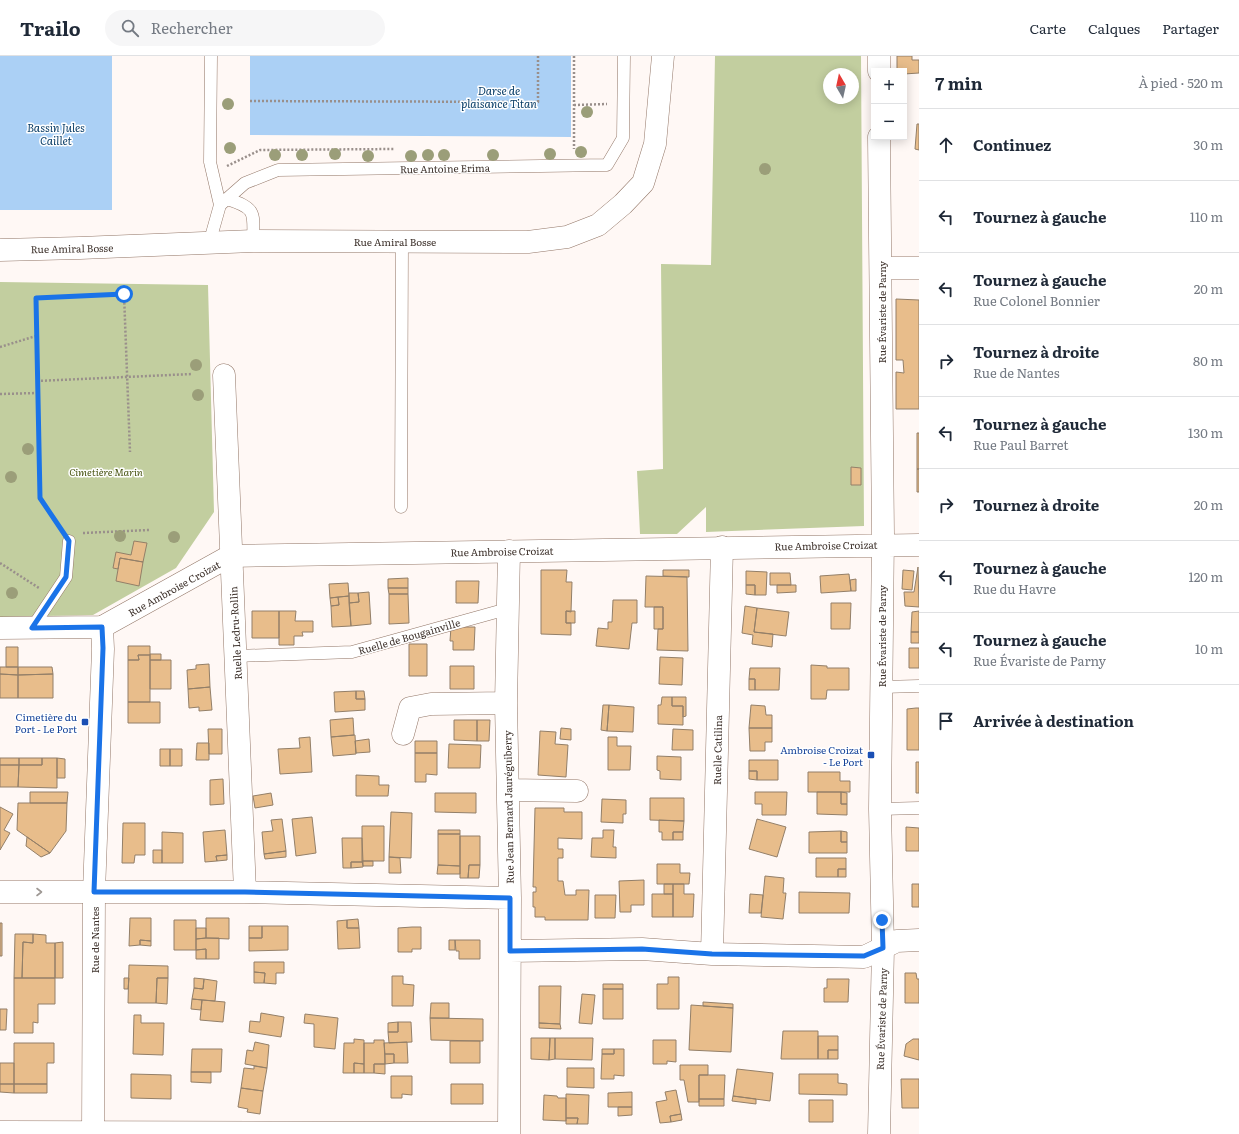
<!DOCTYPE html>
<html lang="fr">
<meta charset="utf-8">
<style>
:root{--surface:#fff;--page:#f6f6f7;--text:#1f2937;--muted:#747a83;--line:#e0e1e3}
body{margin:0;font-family:Literata,serif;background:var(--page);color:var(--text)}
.controls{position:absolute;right:12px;top:12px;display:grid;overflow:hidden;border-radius:0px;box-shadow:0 2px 10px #0003}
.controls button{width:36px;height:36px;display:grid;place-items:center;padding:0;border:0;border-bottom:1px solid var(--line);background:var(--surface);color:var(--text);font:20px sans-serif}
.compass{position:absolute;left:823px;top:12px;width:36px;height:36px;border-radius:50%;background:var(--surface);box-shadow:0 2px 10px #0003;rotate:351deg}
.stop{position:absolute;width:12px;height:12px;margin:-9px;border:3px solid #1a73e8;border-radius:50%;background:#fff}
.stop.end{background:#1a73e8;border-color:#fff;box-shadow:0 1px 4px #0008}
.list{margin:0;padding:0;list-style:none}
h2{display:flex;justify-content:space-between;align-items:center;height:52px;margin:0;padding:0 16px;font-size:17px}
h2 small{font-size:13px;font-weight:400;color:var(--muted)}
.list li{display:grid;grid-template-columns:26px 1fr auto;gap:12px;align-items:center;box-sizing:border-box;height:72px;padding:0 16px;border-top:1px solid var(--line)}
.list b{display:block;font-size:15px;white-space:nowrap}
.list p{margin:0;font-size:13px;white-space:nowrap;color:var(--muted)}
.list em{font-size:13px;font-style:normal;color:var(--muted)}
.icon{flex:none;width:22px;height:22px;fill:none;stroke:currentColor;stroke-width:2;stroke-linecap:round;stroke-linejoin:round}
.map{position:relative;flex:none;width:919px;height:1078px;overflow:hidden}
header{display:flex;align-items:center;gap:24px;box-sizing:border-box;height:56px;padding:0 20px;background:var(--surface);border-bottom:1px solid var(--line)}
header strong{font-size:19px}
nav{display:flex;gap:22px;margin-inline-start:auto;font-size:14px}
.search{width:280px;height:36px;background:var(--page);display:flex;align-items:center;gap:10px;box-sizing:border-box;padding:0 14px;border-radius:22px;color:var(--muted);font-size:15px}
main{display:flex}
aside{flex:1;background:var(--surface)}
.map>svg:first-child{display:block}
.green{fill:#c2ce9f;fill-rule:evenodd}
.water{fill:#abd0f5}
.building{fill:#e8bd8b;stroke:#937f68}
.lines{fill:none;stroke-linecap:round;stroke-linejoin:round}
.service-casing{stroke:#937768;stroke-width:13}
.minor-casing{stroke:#937768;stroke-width:23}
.tertiary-casing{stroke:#937768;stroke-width:23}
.secondary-casing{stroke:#937768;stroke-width:23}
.path{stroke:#998f8b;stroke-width:2.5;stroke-dasharray:2 2;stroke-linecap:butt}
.service{stroke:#fff;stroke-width:12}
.minor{stroke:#fff;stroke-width:22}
.tertiary{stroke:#fff;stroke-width:22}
.secondary{stroke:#fff;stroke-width:22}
.tree{fill:#9b9e79}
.oneway{stroke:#9e9894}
.route{stroke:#1a73e8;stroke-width:5}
.transit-dot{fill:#1a4fb4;stroke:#fff;stroke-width:1.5}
.labels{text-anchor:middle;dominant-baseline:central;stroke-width:3;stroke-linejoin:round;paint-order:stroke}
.street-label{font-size:10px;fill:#3c302a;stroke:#fff}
.park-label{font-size:10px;font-style:italic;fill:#495513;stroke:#fff}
.transit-label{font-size:10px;fill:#164399;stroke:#fff;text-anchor:end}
.water-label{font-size:11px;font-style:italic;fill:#0a3e68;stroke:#fff}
</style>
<header>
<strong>Trailo</strong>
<div class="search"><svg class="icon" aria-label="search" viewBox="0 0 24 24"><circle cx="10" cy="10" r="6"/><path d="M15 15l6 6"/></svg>Rechercher</div>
<nav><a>Carte</a><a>Calques</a><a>Partager</a></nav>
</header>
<main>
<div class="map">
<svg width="919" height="1078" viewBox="0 0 919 1078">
<rect width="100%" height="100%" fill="#fff8f5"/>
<path class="green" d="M715,0H861L864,470L706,476V451L677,478H640L637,415L663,413L661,208L711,209ZM829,18H853V42H829Z
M0,226L208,229L214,456L176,512L93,559L0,561Z"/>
<path class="water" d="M0,0H112V154H0Z
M250,0H571V81L250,79Z"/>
<path class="building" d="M897,0H912V4H919V17L904,18V15H897Z
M917,68H919V94L915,93Z
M896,243L919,244V353H896V316L904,317L903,304H896Z
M917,377H919V413H917Z
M851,411L861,412V429H851Z
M917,413H919V436H917Z
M134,485L147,487L143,506L120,502L118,513L113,512L116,496L131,499Z
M120,502L143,506L139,530L116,525Z
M918,511L919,551L905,550L904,536H914Z
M541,514H567L566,526H572L571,556L566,555V567H571V579L541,578Z
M663,514H689V521L663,520Z
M903,514L914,515L912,534L902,533Z
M746,515L767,516L766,539H755V529H746Z
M770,517H790L791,529H770Z
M849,518L851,535L821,537L820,520Z
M646,520L687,521L688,595L657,594L658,573H663V551H645Z
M408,522V532H388V523Z
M856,523V535H851L850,524Z
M456,525H479L478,547H456Z
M348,527L349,540L330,542L329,528Z
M746,529H755V539L746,538Z
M777,529H796V536L777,537Z
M388,532H408V538H389Z
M369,536L371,568L351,570L349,547L359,546L358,537Z
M349,537H358L359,546L349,547Z
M389,538H408L409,567L389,568Z
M349,540L351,570L332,571L331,550L339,549L338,541Z
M338,541L339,549L331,550L330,542Z
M613,544H637V567H632L629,593L596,590L598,572L608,573V566H612Z
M831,547H851L850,573H831Z
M745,550L757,552L754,576L773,578L772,591L752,588L753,579L742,577Z
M654,551H663V573H654Z
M757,552L789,556L786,580L754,576Z
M252,555H279V582H252Z
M279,555H296L295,565H313V576H302L303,580H294V589H279Z
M566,555H575V567H566Z
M919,555V576H911L912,556Z
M451,571H475L474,594H453V585H450Z
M911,576H919V587H911Z
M409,588H427V620H409Z
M128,590H150V599H138L139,604H128Z
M6,591H18V611H6Z
M909,592H919V612H909Z
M150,598H161V604H150Z
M138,599H150V646H128V604H139Z
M660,601L683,602L682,629L659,628Z
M150,604H171V633H150Z
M209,608L210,631L188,633L187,614L196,613V609Z
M811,609L827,610V612H849V634H827L826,643H811Z
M450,610H474V633H450Z
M0,611H18V619L0,618Z
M18,611H52L53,618L18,619Z
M750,612H780L779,634H755V623H749Z
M0,618L18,619V642H0Z
M53,618V642H18V619Z
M749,623H755V634H749Z
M210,631L212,654L199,655V651L189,652L188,633Z
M356,635H364L365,643H356Z
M356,635V643H365V654L335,656L334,636Z
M662,641H672V650H683V669L658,668V649H661Z
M672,641H686V660L683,661V650H672Z
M128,646H160V667H128Z
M603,649H609L607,675L601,674Z
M609,649L634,651L633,676L607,675Z
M751,649L765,650L766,659H772V672H749Z
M916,652H919V694H907V653Z
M353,662L354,679L331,681L330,664Z
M454,664H477V685L454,684Z
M477,664H490L489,685H477Z
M561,672L571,673V684L560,683Z
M749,672H772V686H765V695H750Z
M208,673H222V698H209Z
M673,673L693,674V694H672Z
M540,675L556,676L555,688L568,689L566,721L538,719Z
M355,679L356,698L333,700L331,681Z
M310,681L312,716L280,718L278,693L300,692L299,682Z
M608,681H617V690H631L630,714H608Z
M369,683L370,696L356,697L355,685Z
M415,685H437V697H415Z
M197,687H209V704H196Z
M449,688L481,689L480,712H448Z
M160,693H170V710H160Z
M170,693H182V710H170Z
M415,697H437V719L426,718V726H415Z
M657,700L681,701V724L660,723V715L657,714Z
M0,702H19V709H0Z
M19,702H42V709H19Z
M42,702H57V732L18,731L19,709H42Z
M57,702L65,703V722H57Z
M749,704H778V724H757V715H749Z
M916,706H919V737H916Z
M0,709H19L18,731H0Z
M749,715H757V724L749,723Z
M808,716H840V725H850V736H808Z
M356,719L379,720V729H389L388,740H356Z
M223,723L224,748L210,749V724Z
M30,736H68L67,747H30Z
M755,736H787L786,759H762V748H755Z
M817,736H841V748H847V759L817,758Z
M841,736L847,737V748H841Z
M271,737L273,749L255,752L253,740Z
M435,737H476V757L435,756Z
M650,742H684V765L650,764Z
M602,743L626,744V758H623V767L601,766Z
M18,747H67L66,775L50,797L17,774Z
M0,751L13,758L4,774L10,777L0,794Z
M535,752H564V756H582V783L558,782V793H563V802H558V825H563L565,839H576V834H589L588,864H545V861H535V851H533V836H536V831H533Z
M391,756L412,757L411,802L389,801Z
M312,761L316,797L296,800L292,763Z
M282,763L286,795L264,798L262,776L273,775L271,764Z
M757,763L786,771L777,801L749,793Z
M659,764L684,765L683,776H673V784H662V776H659Z
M123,767H145V799H135L134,807H122Z
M362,770H384V805H362Z
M906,771L919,772V795H906Z
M225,774L227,799L216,800L217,805L205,806L203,776Z
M438,774H460V778H438Z
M603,774H614L613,791H616V802L591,801L592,782H603Z
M841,775L847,776V786H841Z
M841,775V786H847V797H809V776Z
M162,776L183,777V807H162Z
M673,776H683V784H673Z
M438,778H460V810L438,809Z
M460,780H480V809H469L468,822H460Z
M27,781L50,797L41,801L26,790Z
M342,782H362L363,806H351V812H343Z
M153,794H162V807H153Z
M286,795V801L265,803L264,798Z
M227,799V804L217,805L216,800Z
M389,801L400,802L401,817H389Z
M816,802H846V813H838V821H816Z
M362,805H373V810H363Z
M351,806H363V811L351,812Z
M657,808H680V817H690L689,828H657Z
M438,809L460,810V818H437Z
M469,809H480L479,822H468Z
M838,813H846V821H838Z
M765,820L784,822L783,837H786L783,863L761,861Z
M644,824V849H631V856H620L619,825Z
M664,828H673V838H664Z
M673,828H684V838H694L693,861H673Z
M912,828H919V851H912Z
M799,836L850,837L849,857H799Z
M652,838H673V861H652Z
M750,838L763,839L761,857H749Z
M595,839H616L615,862H595Z
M130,862H151V885L140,884V889L129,890Z
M206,862H229V883L206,882Z
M358,863L359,872H347V864Z
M174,864H196V894H174Z
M347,864V872H359L360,892L338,893L337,865Z
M0,867H2V900H0Z
M249,870H262V882H249Z
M262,870H288V894L249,895V882H262Z
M412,871H421V893H412V896H398V872Z
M196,872H206V882L196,883Z
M15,878H33V887L23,886L22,922H14Z
M33,878L46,879V887H55V922H22L23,886L33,887Z
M206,882H219V903H206V893L196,894V883Z
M140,884L151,885V890L140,889Z
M449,884H455V894H449Z
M455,884H480V903H459V895H456Z
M63,886V922H55V887Z
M206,893V903H196V894Z
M254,906H284V917H276V928L264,927L265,917L254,916Z
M129,909L168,910V922H157L156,947H128Z
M254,916L265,917L264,927H254Z
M905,917H916L917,923H919V947H905Z
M392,920H403V928L414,929L413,950H392Z
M668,921H679V953H657V928H668Z
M14,922H55V948H38V967L33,966V977H14Z
M124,922H129L128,933H124Z
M157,922H168L167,948L156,947Z
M194,922L204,923L203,933L194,932Z
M204,923L217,925L215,945L192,943L194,932L203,933Z
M827,923H849L848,946H824V932H827Z
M603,928H623V933H603Z
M539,930H561L560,968L539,967Z
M603,933H623V963H603Z
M582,938L595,939L592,968L579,967Z
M192,943L202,944L201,954L191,953Z
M202,944L225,946L223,966L200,964Z
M703,946L733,948V952L703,950Z
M431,947H449V962H430Z
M691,949L733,952L731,996L689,994Z
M0,953H7L6,974H0Z
M261,957L284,961L281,981L249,976L250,965L260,966Z
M305,958L338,962L335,993L314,991V968L304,967Z
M134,959H141V967H164L163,999L133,998Z
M430,962L483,963V985L431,984Z
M398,966V976H388V967Z
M398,966H411L412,986L389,987L388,976H398Z
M539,967L560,968L561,973L539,972Z
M783,975H818V1003H781Z
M818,980H838V994H828V1003H818Z
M531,982H550L549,1004L531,1003Z
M550,982H555V1003L549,1004Z
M555,982H593L592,1004L555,1003Z
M354,983L364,984V1008L354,1007V1017H343L344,987H354Z
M913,983H919V1004L904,1000L906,988Z
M374,984H384L385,1008H374V1017H364V987H374Z
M653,984H676V1006L667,1005V1008H653Z
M450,985H480V1007H450Z
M255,986L269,989L267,1012L245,1008L247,994L253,995Z
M407,986L408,1007H394V998H385L384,987Z
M14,987H54V1007H47V1028H14Z
M192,993H222L221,1016H191Z
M602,993H614V998H602Z
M614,993H624V1020L614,1019V1023H601L602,998H614Z
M828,994H838V1003H828Z
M385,998H394V1007L385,1008Z
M0,1007H14V1028H0Z
M354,1007L364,1008V1017H354Z
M374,1008H385V1018L374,1017Z
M680,1009H708V1019H699V1046H688L684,1024H680Z
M254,1010L267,1012L263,1035L241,1032L244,1012L254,1013Z
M567,1012H594V1032L567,1031Z
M737,1013L773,1017L770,1045L733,1040Z
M191,1016H211V1027L191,1026Z
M131,1018L171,1019V1043L131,1042Z
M799,1018H838V1027L847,1028V1039L799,1038Z
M699,1019H725L724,1043H699Z
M391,1020H412V1039L402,1038V1042H391Z
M901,1023H919V1052H902Z
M0,1028H14V1037L0,1036Z
M14,1028H47V1037H14Z
M451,1028H483V1048H451Z
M241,1032L263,1035L260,1058L247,1056L248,1053L238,1051Z
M676,1034L681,1058L670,1060L671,1066L660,1067L656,1046L667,1044L665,1036Z
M632,1036V1051H608V1037Z
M566,1038L589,1039L588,1068H577L578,1062H566Z
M544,1039L557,1040L558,1042H566V1065L543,1064Z
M733,1040L756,1043V1048L732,1045Z
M699,1043H724V1050H699Z
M809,1044H833V1066H809Z
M618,1051H632V1059L618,1060Z
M681,1058L682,1064L671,1066L670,1060Z
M566,1062H578L577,1068H566Z"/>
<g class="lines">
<g class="service-casing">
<path id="service" d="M211,0L210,106L220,149
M227,143C256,152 254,156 253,185
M209,188L220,149L245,127L278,114L607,109L623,82L624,0
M401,451L402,185
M32,572L66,521L69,485
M236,600L352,596L507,553
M881,631L919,630
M880,753L919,752"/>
</g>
<g class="minor-casing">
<path id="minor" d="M881,212H919
M224,319C230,491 239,664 245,836
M403,678L410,652L431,648L506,647
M508,734L577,735
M0,836H245L510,842
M510,895L642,893L712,898L864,901L897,885L919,884
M712,898L722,491
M0,1076L509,1077
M93,1078L94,836L103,593L102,571
M509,1078L510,842L506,647L509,495"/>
</g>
<g class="tertiary-casing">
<path id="tertiary" d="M879,0V15
M0,572L102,571L230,500L919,489
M879,1078L883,892L880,753L883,479L879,81"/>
</g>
<g class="secondary-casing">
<path id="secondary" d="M0,194L80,192L253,185L528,186L567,181L598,169L623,148L643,127L655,88L663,0"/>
</g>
<path class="path" d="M574,0V93
M250,45L538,46V0
M574,49L607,48
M227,110L260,94L395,93
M0,291L36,280
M37,325L192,318
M0,338L38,337
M60,471L40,442L36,242L124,238L130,396
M83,477L149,474
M0,507L39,532"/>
<use href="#service" class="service"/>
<use href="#minor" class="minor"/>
<use href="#tertiary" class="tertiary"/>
<use href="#secondary" class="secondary"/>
</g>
<g class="tree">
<circle cx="228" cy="48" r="6"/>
<circle cx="587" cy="56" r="6"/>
<circle cx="230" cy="92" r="6"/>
<circle cx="581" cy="96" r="6"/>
<circle cx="335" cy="98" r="6"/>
<circle cx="550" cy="98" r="6"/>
<circle cx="275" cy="99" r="6"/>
<circle cx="302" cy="99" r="6"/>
<circle cx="428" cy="99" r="6"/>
<circle cx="444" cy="99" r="6"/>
<circle cx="493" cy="99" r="6"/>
<circle cx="368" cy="100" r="6"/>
<circle cx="411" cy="100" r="6"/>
<circle cx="765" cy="113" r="6"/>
<circle cx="196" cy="309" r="6"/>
<circle cx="198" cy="339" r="6"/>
<circle cx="28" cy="393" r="6"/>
<circle cx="11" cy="421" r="6"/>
<circle cx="120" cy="480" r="6"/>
<circle cx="174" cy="481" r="6"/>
<circle cx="12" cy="537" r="6"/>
</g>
<defs><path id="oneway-chevron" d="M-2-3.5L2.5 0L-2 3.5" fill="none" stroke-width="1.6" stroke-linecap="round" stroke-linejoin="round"/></defs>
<use class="oneway" href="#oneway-chevron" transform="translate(39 836)"/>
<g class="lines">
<path class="route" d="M124,238L36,242L40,442L69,485L66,521L32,572L102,571L103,592L94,836H245L510,842V895L642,893L712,898L864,900L883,892L882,864"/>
</g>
<g class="transit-dot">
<rect x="81" y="662" width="8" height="8" rx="2"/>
<rect x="867" y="695" width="8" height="8" rx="2"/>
</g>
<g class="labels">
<g class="street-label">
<text transform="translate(445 112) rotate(-1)">Rue Antoine Erima</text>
<text x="395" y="185">Rue Amiral Bosse</text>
<text transform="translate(72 192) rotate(-1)">Rue Amiral Bosse</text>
<text transform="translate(881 256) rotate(-90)">Rue Évariste de Parny</text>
<text transform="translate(826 489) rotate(-1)">Rue Ambroise Croizat</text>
<text transform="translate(502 495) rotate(-1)">Rue Ambroise Croizat</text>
<text transform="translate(174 532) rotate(-29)">Rue Ambroise Croizat</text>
<text transform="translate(235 577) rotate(-93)">Ruelle Ledru-Rollin</text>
<text transform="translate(409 580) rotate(-16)">Ruelle de Bougainville</text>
<text transform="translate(881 580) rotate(-90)">Rue Évariste de Parny</text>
<text transform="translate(717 694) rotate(-89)">Ruelle Catilina</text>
<text transform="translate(508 751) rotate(-91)">Rue Jean Bernard Jauréguiberry</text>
<text transform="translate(94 884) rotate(-90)">Rue de Nantes</text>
<text transform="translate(881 963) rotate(-88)">Rue Évariste de Parny</text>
</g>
<g class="park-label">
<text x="106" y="415">Cimetière Marin</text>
</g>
<g class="transit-label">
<text x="77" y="660">Cimetière du<tspan x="77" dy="12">Port - Le Port</tspan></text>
<text x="863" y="693">Ambroise Croizat<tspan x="863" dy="12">- Le Port</tspan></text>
</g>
<g class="water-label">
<text x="499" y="34">Darse de<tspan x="499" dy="13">plaisance Titan</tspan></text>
<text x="56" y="71">Bassin Jules<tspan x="56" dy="13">Caillet</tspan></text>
</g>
</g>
</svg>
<div class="controls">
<button>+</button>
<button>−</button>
</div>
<svg class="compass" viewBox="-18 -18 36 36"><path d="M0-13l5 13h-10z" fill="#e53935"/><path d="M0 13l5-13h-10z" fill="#747a83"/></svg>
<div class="stop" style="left:124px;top:238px"></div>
<div class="stop end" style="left:882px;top:864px"></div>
</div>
<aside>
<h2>7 min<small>À pied · 520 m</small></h2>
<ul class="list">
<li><svg class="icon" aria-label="ahead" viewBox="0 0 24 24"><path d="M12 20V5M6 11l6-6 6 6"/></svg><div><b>Continuez</b></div><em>30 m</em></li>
<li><svg class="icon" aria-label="left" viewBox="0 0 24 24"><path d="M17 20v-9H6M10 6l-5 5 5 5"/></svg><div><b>Tournez à gauche</b></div><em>110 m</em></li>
<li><svg class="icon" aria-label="left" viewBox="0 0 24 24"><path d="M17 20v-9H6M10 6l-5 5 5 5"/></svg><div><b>Tournez à gauche</b><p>Rue Colonel Bonnier</p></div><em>20 m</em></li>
<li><svg class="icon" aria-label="right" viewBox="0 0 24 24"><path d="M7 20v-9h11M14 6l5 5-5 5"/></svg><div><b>Tournez à droite</b><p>Rue de Nantes</p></div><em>80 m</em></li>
<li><svg class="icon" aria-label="left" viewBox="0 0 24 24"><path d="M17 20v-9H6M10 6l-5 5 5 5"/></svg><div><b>Tournez à gauche</b><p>Rue Paul Barret</p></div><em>130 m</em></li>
<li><svg class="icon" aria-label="right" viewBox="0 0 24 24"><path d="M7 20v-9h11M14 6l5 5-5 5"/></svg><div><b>Tournez à droite</b></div><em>20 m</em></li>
<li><svg class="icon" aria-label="left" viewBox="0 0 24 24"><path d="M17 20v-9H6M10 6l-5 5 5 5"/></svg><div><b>Tournez à gauche</b><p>Rue du Havre</p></div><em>120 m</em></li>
<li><svg class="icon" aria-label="left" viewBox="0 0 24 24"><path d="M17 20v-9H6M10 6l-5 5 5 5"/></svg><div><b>Tournez à gauche</b><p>Rue Évariste de Parny</p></div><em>10 m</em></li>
<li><svg class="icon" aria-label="arrive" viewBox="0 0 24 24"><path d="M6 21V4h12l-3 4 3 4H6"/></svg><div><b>Arrivée à destination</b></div></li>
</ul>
</aside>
</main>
